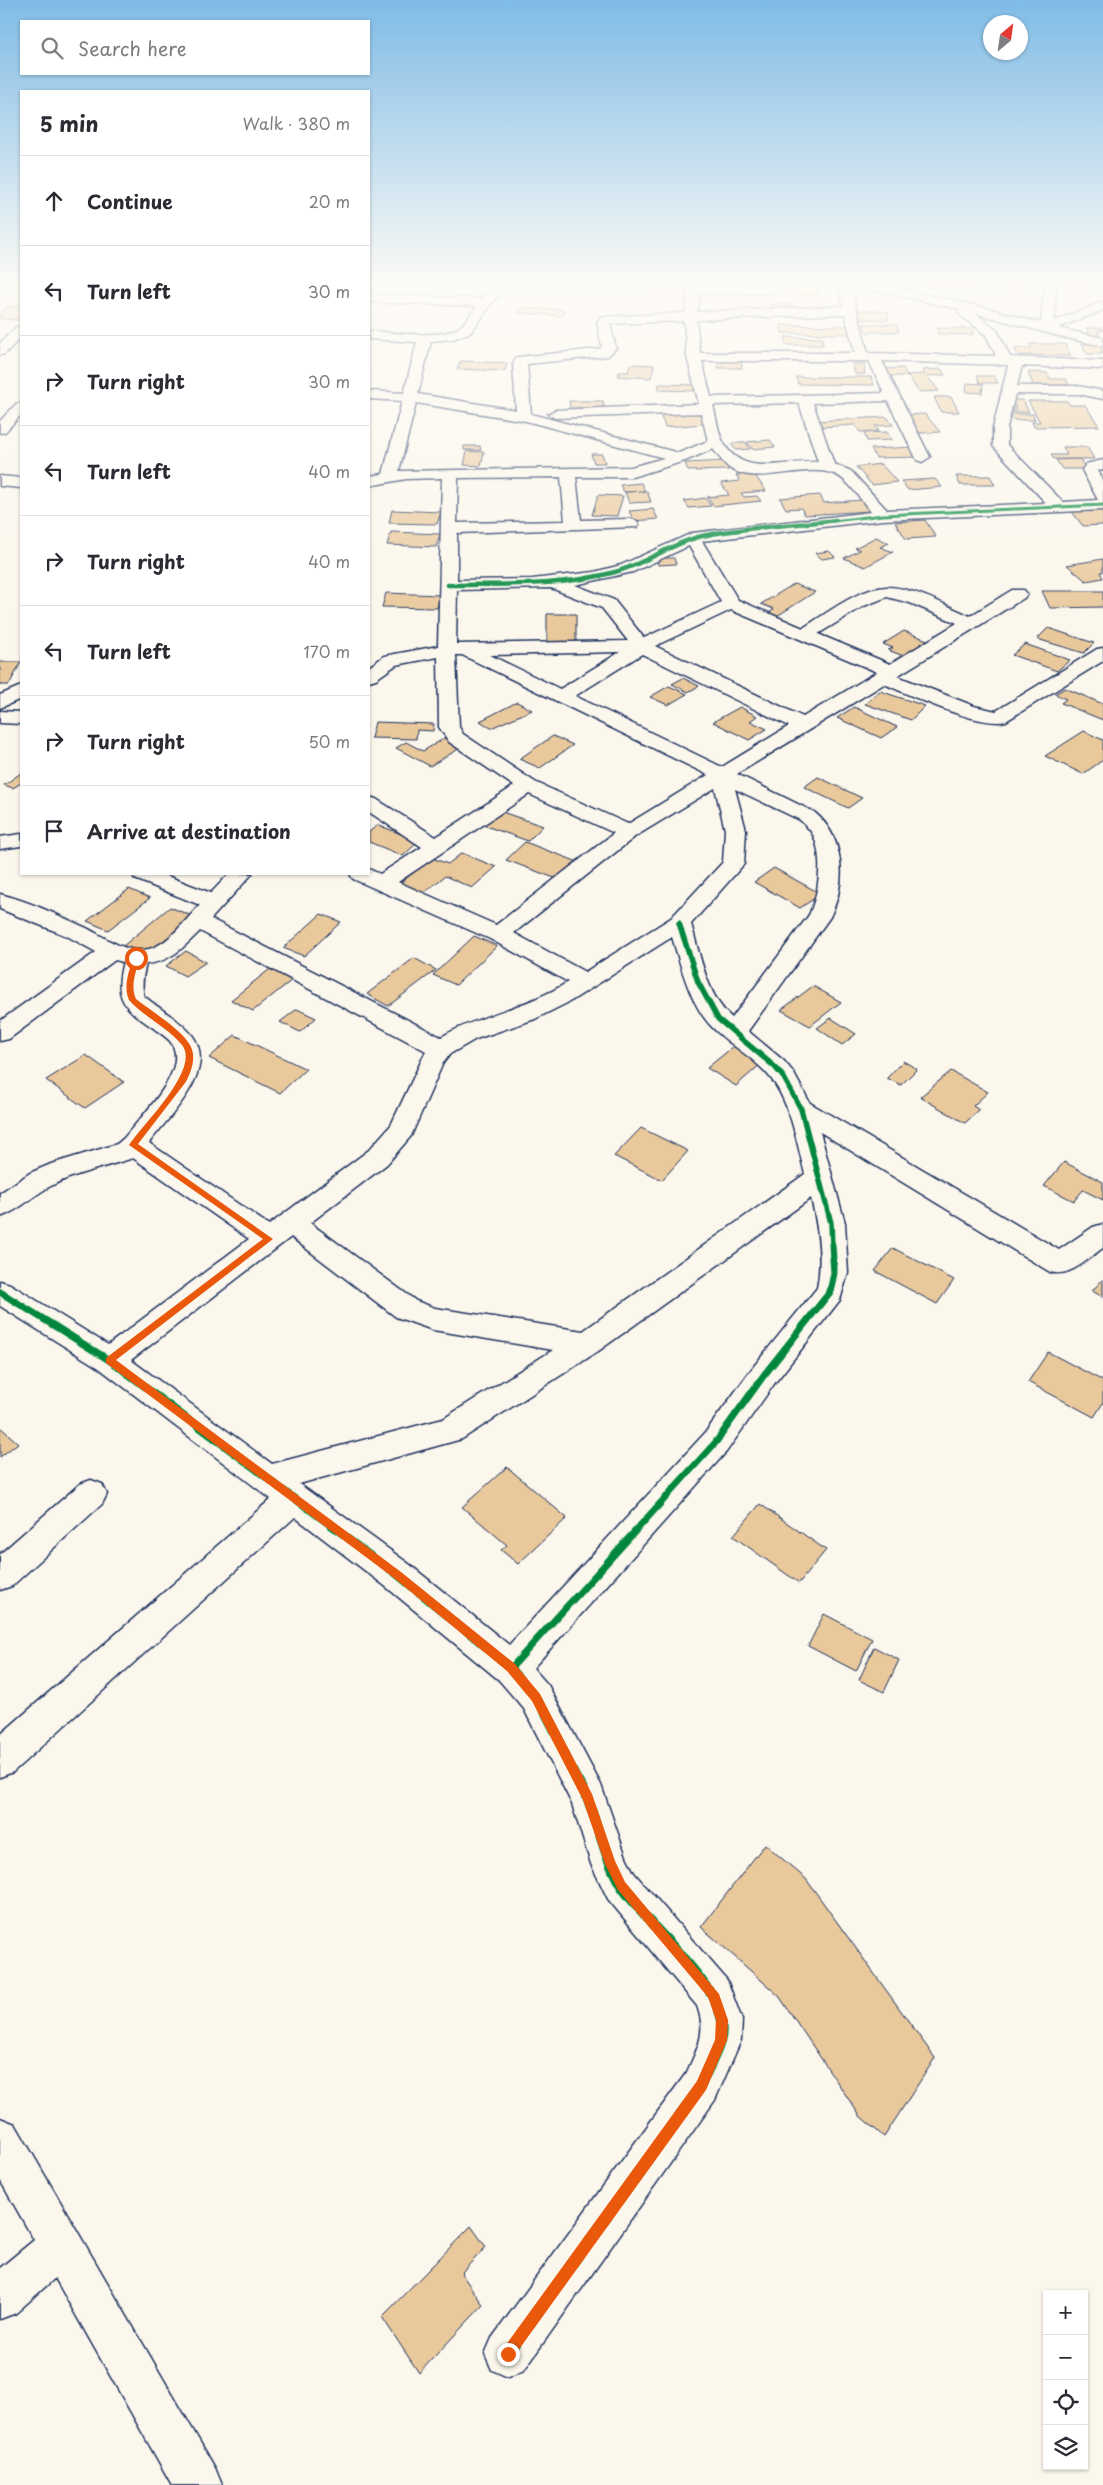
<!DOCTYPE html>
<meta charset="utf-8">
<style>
:root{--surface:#fff;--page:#f2f2f3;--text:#2b2b33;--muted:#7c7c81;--line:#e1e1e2}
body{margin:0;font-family:"Playpen Sans",sans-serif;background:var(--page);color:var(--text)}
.controls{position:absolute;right:15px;bottom:15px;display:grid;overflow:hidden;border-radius:0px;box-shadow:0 1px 4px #0004}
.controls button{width:45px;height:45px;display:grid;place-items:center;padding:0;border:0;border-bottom:1px solid var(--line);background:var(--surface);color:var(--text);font:25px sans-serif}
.compass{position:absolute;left:983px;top:15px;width:45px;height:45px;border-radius:50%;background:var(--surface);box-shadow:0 1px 4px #0004;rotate:29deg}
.stop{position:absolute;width:15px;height:15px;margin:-11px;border:4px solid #ea580c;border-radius:50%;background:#fff}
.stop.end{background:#ea580c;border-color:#fff;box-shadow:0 1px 5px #0008}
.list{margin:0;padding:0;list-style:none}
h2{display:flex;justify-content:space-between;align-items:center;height:65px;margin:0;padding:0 20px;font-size:21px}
h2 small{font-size:16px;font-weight:400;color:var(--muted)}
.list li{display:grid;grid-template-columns:32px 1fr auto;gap:15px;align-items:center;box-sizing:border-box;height:90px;padding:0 20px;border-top:1px solid var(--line)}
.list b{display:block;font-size:19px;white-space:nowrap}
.list em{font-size:16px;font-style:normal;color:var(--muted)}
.icon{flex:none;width:28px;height:28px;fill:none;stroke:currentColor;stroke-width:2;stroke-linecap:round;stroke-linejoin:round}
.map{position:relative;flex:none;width:1103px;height:2485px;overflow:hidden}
.search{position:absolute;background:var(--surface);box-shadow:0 1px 4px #0004;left:20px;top:20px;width:350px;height:55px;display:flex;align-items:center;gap:12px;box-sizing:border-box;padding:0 18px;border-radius:0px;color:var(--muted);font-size:19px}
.panel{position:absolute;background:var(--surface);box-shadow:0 1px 4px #0004;left:20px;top:90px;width:350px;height:785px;border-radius:0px}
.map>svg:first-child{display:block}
.building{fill:#e9c89b;stroke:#1b2f5e}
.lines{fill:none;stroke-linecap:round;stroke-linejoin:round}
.minor-casing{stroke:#1b2f5e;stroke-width:3}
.minor{fill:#fbf7ec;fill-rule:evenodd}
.cycleway-far4-casing{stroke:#fbf7ec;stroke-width:5}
.cycleway-far3-casing{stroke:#fbf7ec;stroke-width:6}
.cycleway-far2-casing{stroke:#fbf7ec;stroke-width:8}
.cycleway-far1-casing{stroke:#fbf7ec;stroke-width:10}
.cycleway-casing{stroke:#fbf7ec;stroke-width:12}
.cycleway-far4{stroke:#00873e;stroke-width:3}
.cycleway-far3{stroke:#00873e;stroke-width:4.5}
.cycleway-far2{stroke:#00873e;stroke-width:5.5}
.cycleway-far1{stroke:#00873e;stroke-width:7}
.cycleway{stroke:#00873e;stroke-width:9}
.route{fill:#ea580c}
</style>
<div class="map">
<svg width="1103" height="2485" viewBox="0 0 1103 2485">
<rect width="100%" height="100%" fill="#fbf7ec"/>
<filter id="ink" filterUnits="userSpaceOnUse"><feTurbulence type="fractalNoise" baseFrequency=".02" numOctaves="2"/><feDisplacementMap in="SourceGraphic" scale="10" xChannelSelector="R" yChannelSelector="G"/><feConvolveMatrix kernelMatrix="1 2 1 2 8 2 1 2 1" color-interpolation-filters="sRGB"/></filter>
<g filter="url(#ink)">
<path class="building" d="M734,281H767L768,286L735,285Z
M922,281H971L974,289L923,288Z
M1002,281H1019L1022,291L1004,290Z
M1065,281H1079L1080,284H1086L1087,290L1066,289Z
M784,286L818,288L816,296L782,294Z
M653,289H686L688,294H654Z
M771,304H792L794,308L773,309Z
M9,306L21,307V320L0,319V314Z
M520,308L564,310L562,316L518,313Z
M859,310L888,312V320L858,319Z
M863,324H896L899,332H866Z
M781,325L850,326L853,334L782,333Z
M937,328L972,329L973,335L938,334Z
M1086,328H1102L1103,331H1097L1101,337H1092Z
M785,337L822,338L823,345H786Z
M1030,344H1065L1071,356L1018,355L1015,348H1032Z
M1082,344H1100L1103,354H1087Z
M461,361L507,363L505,371L457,369Z
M717,361H741L742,368H718Z
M630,364L654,365L651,378L618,376L619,372H628Z
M853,364H864L865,374H855Z
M903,368L907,376H886L882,369Z
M941,369L945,375L927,376L939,391L919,392L907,375L925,374L922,370Z
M1028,372L1047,373L1050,379H1066L1069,385H1033Z
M977,376H994L998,383H980Z
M796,377H871L874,385L798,384Z
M967,383L983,384L982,393L966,392Z
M659,384L697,385V391L659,390Z
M934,397H951L959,412H941Z
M1012,400H1023L1029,412H1010L1009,410H1016Z
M569,401H603L604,407L570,408Z
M1028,401H1067L1070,405H1085L1099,426L1034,427L1032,422H1040Z
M698,410L704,424L665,427L659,412Z
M925,414L940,432L920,433L905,415Z
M1010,414H1033L1035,420H1013Z
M887,417L893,425L875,426L879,431L860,432L855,425L819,427L815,421Z
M887,432L891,440L867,441L864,433Z
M770,440L775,447L752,449L747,442Z
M745,442L750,449L736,450L731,444Z
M464,446H480L481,450H464Z
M916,447L921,457L876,458L871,449Z
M1063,447H1087L1094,459H1054L1051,455H1067Z
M467,451L484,452L481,466L464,465Z
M591,454H602L605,463H594Z
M1080,459L1086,469H1062L1056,460Z
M726,461L729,470L688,471L685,463Z
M881,464L897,482L872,485L856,467Z
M754,474L766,491L741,493L744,497L757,496L761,501L713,506L707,497L729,495L721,483L740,481L736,475Z
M956,476H990L995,485H960Z
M935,479L942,487L908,490L901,481Z
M641,483L645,491L624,492L620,485Z
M647,491L651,502L629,503L625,492Z
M598,495L623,496L617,516L592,515Z
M820,495L824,503L862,500L869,511L805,515L801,508L786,509L780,498Z
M705,498L711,506L689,508L684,501Z
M1100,507L1103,510V525L1083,526L1069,508Z
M653,509L658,519L634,521L629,511Z
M392,510L441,512L437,524L389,523Z
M925,520L936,537L906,539L895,522Z
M391,532L440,534L436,547L387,545Z
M876,537L889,543L880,547L893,552L865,567L844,558L860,550L855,548Z
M829,551L835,557L822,559L815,553Z
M657,558H674L676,564L658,565Z
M1103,559V572H1100L1103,578L1086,581L1067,565Z
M794,584L815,592L777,616L769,613L774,609L761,604Z
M1042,591H1103V607L1050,608Z
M386,593L440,595L437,608L382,607Z
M547,614H576V644H547Z
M1048,628L1094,643L1084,653L1037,639Z
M904,631L930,641L906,657L888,650L893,648L883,644Z
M1025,644L1070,660L1057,671L1012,655Z
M0,662H21L9,685H0Z
M683,678L699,686L688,692L672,684Z
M669,686L687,694L668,705L650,697Z
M1065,688L1103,704V720L1061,703L1066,699L1055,694Z
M880,691L925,706L911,720L865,704Z
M517,702L532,710L491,728L480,721Z
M740,707L757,716L750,721L767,729L749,740L713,722Z
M854,707L897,727L881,738L837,718Z
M375,722L434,724L433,731L417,730L416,739L371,738Z
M1084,731L1103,740V760L1083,774L1045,756Z
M553,736L573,745L540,768L519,759Z
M445,738L462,747L430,766L396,748L406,742L423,751Z
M21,773V783L13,788L4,785Z
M818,777L862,798L848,808L804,787Z
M499,811L543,826L528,841L483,825Z
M378,825L419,841L403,856L369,842V832Z
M525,842L578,862L560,880L506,860Z
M462,853L496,867L472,888L445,876L424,893L400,883L432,858L448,864Z
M774,868L821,894L800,908L754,882Z
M129,889L150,898L108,930L87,921Z
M170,907L194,917L147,956L123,946Z
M321,914L341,922L304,956L283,948Z
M474,936L497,946L456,985L433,975Z
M186,951L206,962L185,976L166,966Z
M414,958L436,970L388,1006L367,994Z
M275,965L297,976L253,1011L231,1000Z
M813,986L841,1002L810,1026L781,1010Z
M297,1009L316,1018L300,1032L280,1022Z
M831,1018L856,1034L842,1045L817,1028Z
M235,1035L306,1069L280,1093L209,1058Z
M734,1046L763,1062L736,1086L707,1068Z
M86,1055L124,1082L85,1108L46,1080Z
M903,1061L917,1069L901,1085L887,1078Z
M951,1071L988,1092L973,1106L979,1110L965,1123L920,1097Z
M641,1128L688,1151L662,1180L614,1156Z
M1064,1162L1103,1182V1200L1083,1190L1074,1201L1044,1186Z
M893,1248L954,1280L937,1304L875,1271Z
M1103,1279V1297L1092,1291Z
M1048,1352L1103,1381V1403L1094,1417L1028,1382Z
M0,1427L18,1443L0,1457Z
M507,1467L567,1518L518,1564L501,1550L507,1545L462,1507Z
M760,1504L826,1550L799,1583L733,1536Z
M824,1614L872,1639L856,1671L808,1646Z
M874,1647L899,1660L884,1692L859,1680Z
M765,1844L806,1879L935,2058L884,2137L860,2116L779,1996L701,1927Z
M471,2226L486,2247L461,2273L483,2305L419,2373L382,2317Z"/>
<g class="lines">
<g class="minor-casing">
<path id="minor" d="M14,281H21V285L16,284Z
M509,281H524L496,298L471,332L453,339L431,341L418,394L516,410L513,364L517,357L599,349L602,347L597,323L600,317L685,313L688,289L686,281H698L699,285L762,286L780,281H839L833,285L783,288L763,294L700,293L697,312L843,306L840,292L846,288L852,292L868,353L996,356L986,335L959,314V309L850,285L844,281H866L987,308L1041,323L1045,281H1057L1054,321L1103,302V310L1058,328L1103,338V346L1062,337L975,313L997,330L1010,357L1103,361V369L1022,366L1017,386H1078L1103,391V399L1078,394H1015L1007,428V445L1063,502L1098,500L1082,470L1086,464L1103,460V470H1098L1103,481V510L883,520L702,541L738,600L803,628C828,613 856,589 886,587C910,586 948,606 970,616L1012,590H1024L1027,594L1024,598L897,676L974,706L996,711L1097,649L1103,648V661L1006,721C978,728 911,695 884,684L737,774L814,812C845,837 847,883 830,917L748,1031L784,1061L793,1072L810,1103L1059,1250L1093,1227L1103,1224V1248C1087,1259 1070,1278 1050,1272L820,1132L845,1223L848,1273L840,1300L774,1384L727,1451L533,1668L548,1685L601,1785L626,1857L634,1873L727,1980L742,2020L741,2040L715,2100L524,2370L508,2377L492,2370L485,2354L492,2338L687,2072C698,2047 707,2033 697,2006L608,1899L591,1864L572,1804L524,1709L499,1680L385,1586L295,1517L13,1772L0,1777V1735L271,1499L99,1368L0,1306V1281L10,1284L108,1345L249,1239L133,1158C106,1167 75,1173 49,1187C32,1196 19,1211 0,1217V1193L30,1173L51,1164L117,1144L124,1138C141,1116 193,1067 169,1040C138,1013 109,1011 123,962L115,960L9,1039L0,1041V1021L96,952L67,936L0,909V894C28,901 56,914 82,926C103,935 125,955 149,949C169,944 186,919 200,905L135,879L132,874H162L211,893L229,874H252L211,919L441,1037C481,1014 527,1008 568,982L490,939L353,879L350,874H369V869L380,874L422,847L369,812V797L376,799L436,837L514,786L449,742L439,727L438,657L396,665L376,679L369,681V667L384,656L438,646L442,478L406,479L369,486V476L383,474L402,401L369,399V391L404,393L417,342L369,339V331C391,332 445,341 462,325C468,320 472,312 477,306L369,302V294L482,299L488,292ZM845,314L855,353H700L696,320ZM684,321L687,357L699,404L555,410L548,414L555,418L701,413L708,441L679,453L531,414L527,364L608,356L616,348L610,324ZM702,361H869L884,393L711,397ZM882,361L1008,365L993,428V446L1046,503L887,510L851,471L834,464L813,403L888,401L917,460L922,462L930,457ZM416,403L526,421L664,458L631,467L399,471ZM799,403L818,462C785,460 743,479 723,442C718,432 716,416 713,405ZM713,449C718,455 723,463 728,467C755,488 804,462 834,474C848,479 861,500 871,512L692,533L621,565L594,572L532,579L457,580V533L637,527L639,524L637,521L631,519L581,520L576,477H632L685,461ZM561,477L565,521L457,523L458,478ZM689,546L721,602L644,638L614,600L575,585L633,572ZM551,588L602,608L628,641L456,644L457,590ZM887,597L910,603L957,623L890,664L818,634L864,606ZM731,610L877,672L803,717L655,646ZM620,652L560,689L490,655ZM642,654L789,726L722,767L575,696ZM456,655H462L708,775L628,824L535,782L463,734L459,727ZM715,788L725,830L723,862L671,918L585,972L514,933L636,836ZM735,789L800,820C805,825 810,829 813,835C824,857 819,894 809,915L732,1018C707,997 700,954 691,924L744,864L746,830ZM529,794L614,833L496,925L398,882ZM200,931L426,1051L391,1125L369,1150L269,1225L149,1143C170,1115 219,1070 192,1035C179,1019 159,1009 144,996C141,985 143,975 146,964C170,962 183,948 200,931ZM672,937C681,966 689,1001 710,1025C729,1046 759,1059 775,1084C792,1111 797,1143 805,1174L583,1331L435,1308L416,1301L310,1223L387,1164L411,1136L443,1063L450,1054L476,1039L535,1019L571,1001ZM811,1198C818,1227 823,1259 817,1288L754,1366L705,1433L509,1645L409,1564L299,1484L462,1439L597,1352ZM291,1237L396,1317L433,1330L553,1350L443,1419L272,1464L131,1360Z
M21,326V337L5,354L0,355V343L16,327Z
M21,403V415L5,432L0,433V421L16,404Z
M0,476L21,478V488L0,486Z
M21,686V699L0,708V695Z
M0,711L21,712V724L0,723Z
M21,834V846L0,849V837Z
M91,1480L102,1484L107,1494L102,1504L12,1586L0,1590V1554L80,1484Z
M0,2118L15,2124L215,2468L222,2485H172L55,2278L16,2313L0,2319V2268L34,2240L0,2180Z"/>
</g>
<use href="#minor" class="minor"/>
<g class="cycleway-far4-casing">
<path id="cycleway-far4" d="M825,522L883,515L1103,505"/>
</g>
<g class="cycleway-far3-casing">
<path id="cycleway-far3" d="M448,585C504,584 561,587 615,572C647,563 675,541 707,535C749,527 794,525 836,520"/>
</g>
<g class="cycleway-far2-casing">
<path id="cycleway-far2" d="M679,923L698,982L718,1019L775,1067L784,1078L801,1109L831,1223L832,1246"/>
</g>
<g class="cycleway-far1-casing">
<path id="cycleway-far1" d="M0,1292L109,1360L397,1575L511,1668L536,1697L580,1783
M511,1668L716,1442L764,1375L830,1292L834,1273L832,1245"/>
</g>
<g class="cycleway-casing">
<path id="cycleway" d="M508,2354L701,2086C707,2071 717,2056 721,2040C734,1989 645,1926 620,1885C601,1853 597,1815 580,1782"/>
</g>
<use href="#cycleway-far4" class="cycleway-far4"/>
<use href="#cycleway-far3" class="cycleway-far3"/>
<use href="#cycleway-far2" class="cycleway-far2"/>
<use href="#cycleway-far1" class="cycleway-far1"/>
<use href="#cycleway" class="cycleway"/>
</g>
</g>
<linearGradient id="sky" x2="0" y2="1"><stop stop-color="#7fbbe6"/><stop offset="0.45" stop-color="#fdfbf6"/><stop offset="1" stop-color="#fdfbf6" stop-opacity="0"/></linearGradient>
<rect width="1103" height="629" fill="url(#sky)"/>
<path class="route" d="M136,956L140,958C136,971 130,986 136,999C151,1011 181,1029 190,1045C197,1057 191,1073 185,1083L138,1144L273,1239L116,1360L401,1572L515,1664L540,1694L592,1794L615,1861L625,1882L719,1994L728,2020L727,2040L706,2090L512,2359L508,2361L503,2359L501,2354L503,2349L697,2081L715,2040L716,2020L708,1997L618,1890L605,1864L583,1800L532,1701L507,1671L394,1578L106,1363V1358L263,1239L129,1145C142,1125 201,1069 182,1045C167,1027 144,1017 129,1000C123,986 129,972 133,958Z"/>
</svg>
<div class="controls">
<button>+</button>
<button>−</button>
<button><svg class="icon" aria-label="locate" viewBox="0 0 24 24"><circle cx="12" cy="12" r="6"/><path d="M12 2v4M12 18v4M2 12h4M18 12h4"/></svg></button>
<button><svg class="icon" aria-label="layers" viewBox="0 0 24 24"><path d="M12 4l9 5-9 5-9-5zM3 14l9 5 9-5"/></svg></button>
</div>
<svg class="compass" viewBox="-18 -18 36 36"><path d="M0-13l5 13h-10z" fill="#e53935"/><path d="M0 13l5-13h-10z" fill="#7c7c81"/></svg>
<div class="stop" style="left:136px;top:958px"></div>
<div class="stop end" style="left:508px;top:2354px"></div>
<div class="search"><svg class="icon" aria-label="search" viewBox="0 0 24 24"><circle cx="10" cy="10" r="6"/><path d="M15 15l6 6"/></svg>Search here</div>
<section class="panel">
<h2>5 min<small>Walk · 380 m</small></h2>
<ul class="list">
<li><svg class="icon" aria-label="ahead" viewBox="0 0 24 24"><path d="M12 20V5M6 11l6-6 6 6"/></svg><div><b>Continue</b></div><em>20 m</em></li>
<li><svg class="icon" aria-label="left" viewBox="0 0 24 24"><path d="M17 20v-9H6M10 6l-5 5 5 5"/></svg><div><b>Turn left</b></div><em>30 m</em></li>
<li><svg class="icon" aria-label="right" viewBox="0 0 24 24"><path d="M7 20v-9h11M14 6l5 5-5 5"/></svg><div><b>Turn right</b></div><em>30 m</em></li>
<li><svg class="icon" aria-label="left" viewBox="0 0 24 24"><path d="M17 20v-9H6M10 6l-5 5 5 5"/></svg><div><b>Turn left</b></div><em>40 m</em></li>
<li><svg class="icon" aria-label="right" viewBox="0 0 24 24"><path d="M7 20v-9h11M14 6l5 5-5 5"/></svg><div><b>Turn right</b></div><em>40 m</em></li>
<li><svg class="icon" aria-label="left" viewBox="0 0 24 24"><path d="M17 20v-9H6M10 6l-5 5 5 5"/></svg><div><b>Turn left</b></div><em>170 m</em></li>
<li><svg class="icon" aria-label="right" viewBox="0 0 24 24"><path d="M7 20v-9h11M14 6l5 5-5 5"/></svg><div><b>Turn right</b></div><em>50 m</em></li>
<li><svg class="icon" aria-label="arrive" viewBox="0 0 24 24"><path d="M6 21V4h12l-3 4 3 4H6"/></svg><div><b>Arrive at destination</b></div></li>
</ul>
</section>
</div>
